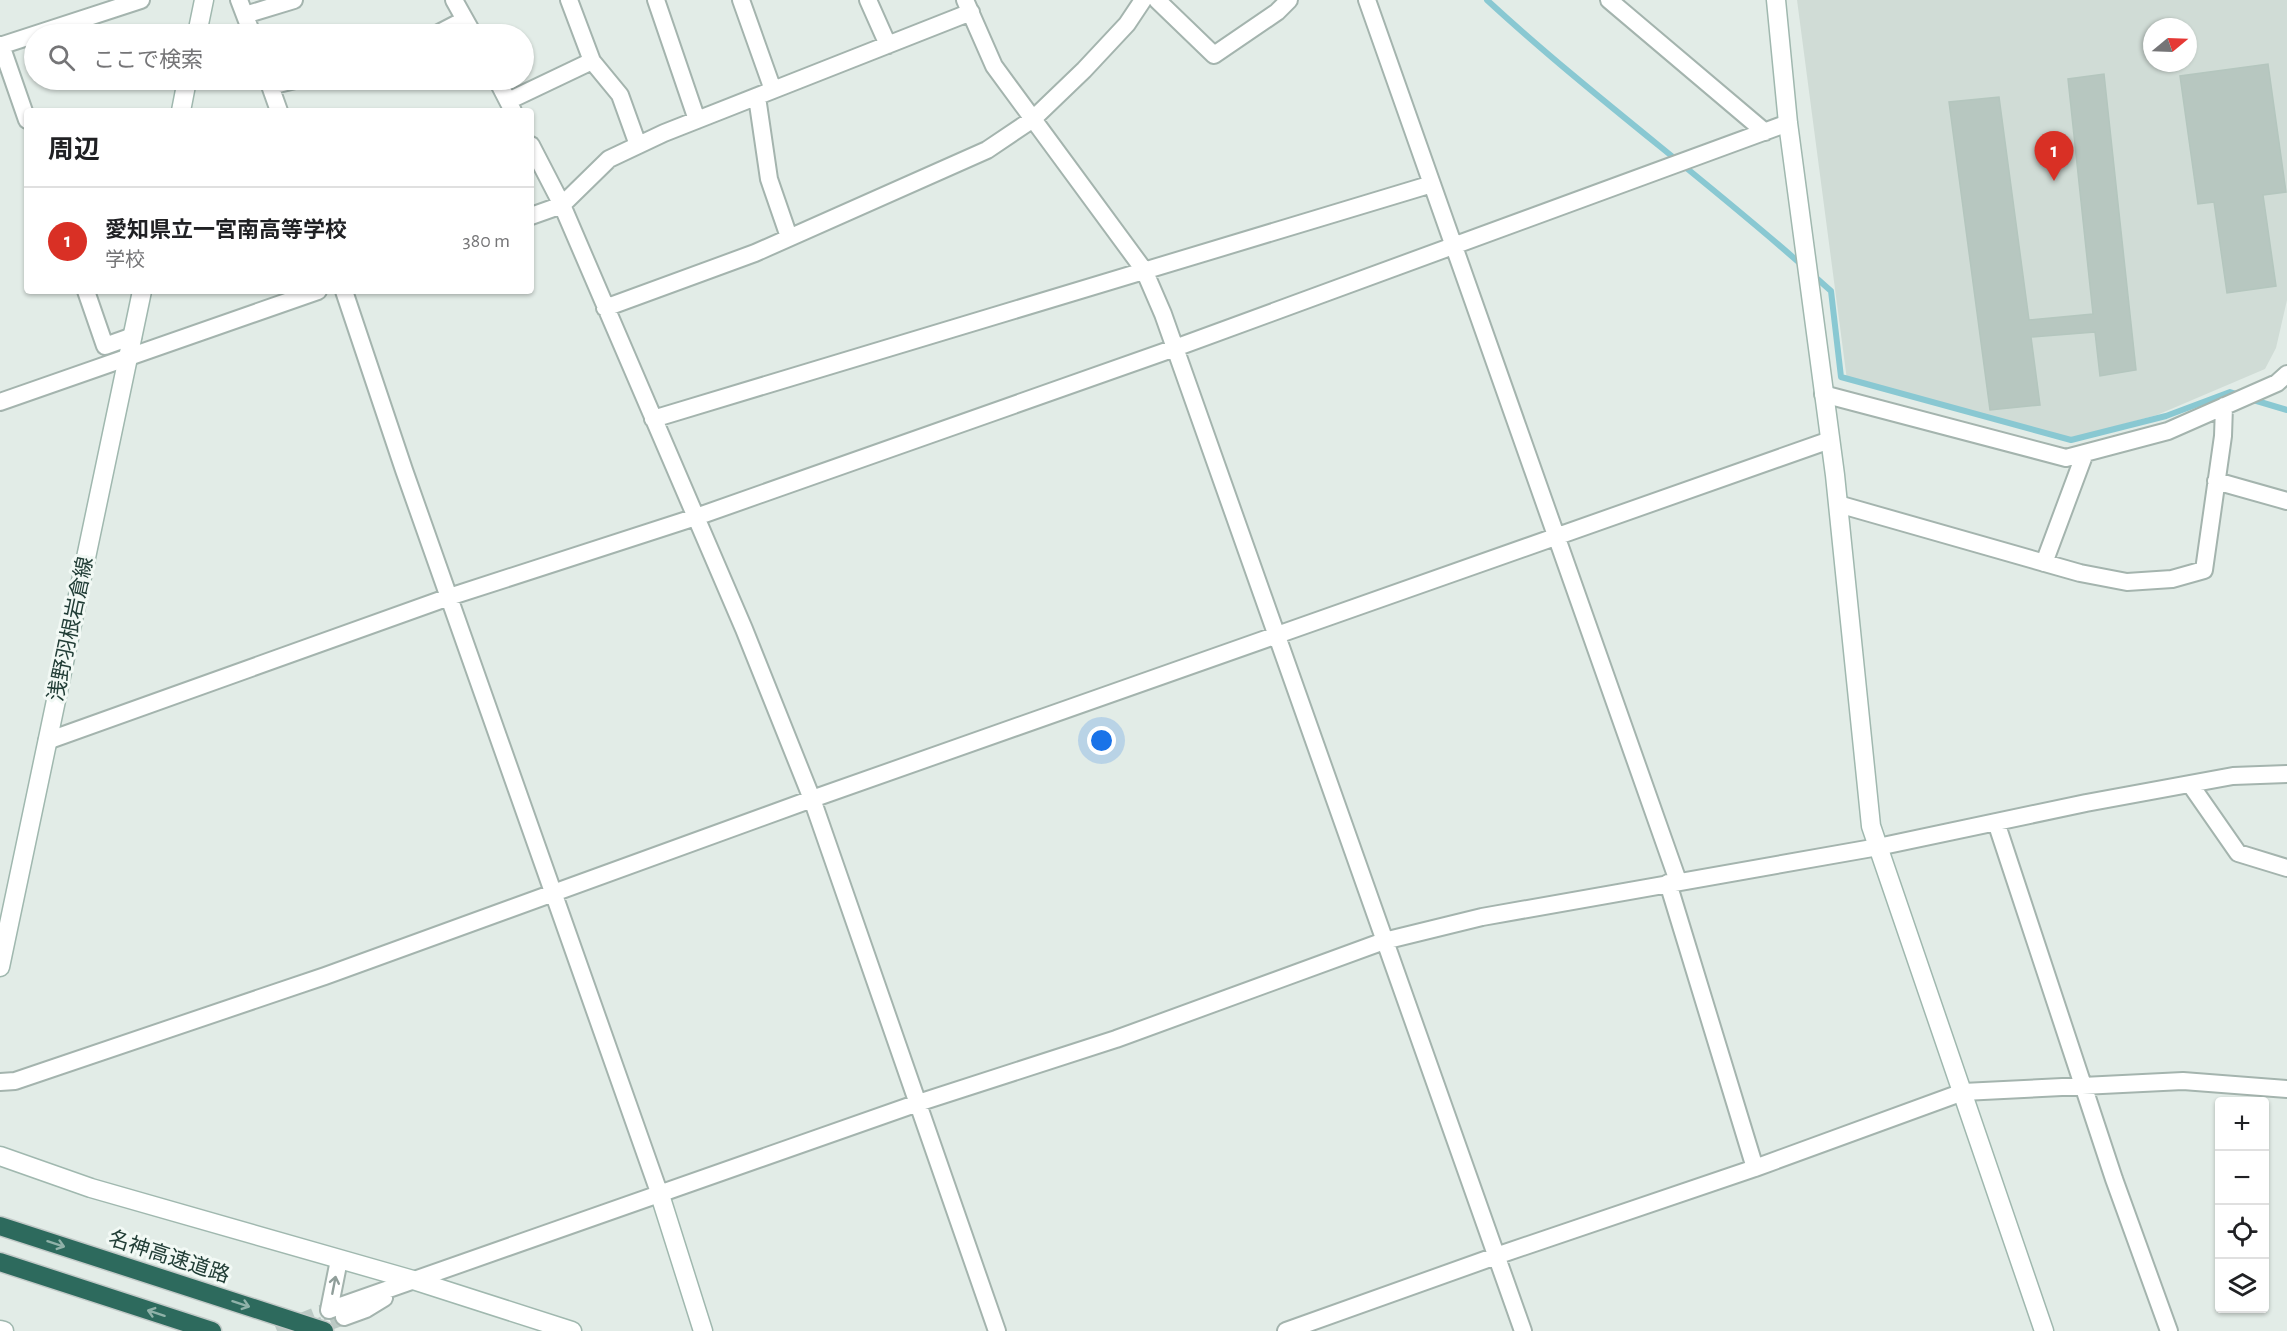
<!DOCTYPE html>
<html lang="ja">
<meta charset="utf-8">
<style>
:root{--surface:#fff;--page:#f6f6f6;--text:#202124;--muted:#757577;--line:#e0e0e0;--accent:#d93025}
body{margin:0;font-family:"Alegreya Sans","Noto Sans JP",sans-serif;background:var(--page);color:var(--text)}
.controls{position:absolute;right:18px;bottom:18px;display:grid;overflow:hidden;border-radius:6px;box-shadow:0 2px 4px #0004}
.controls button{width:54px;height:54px;display:grid;place-items:center;padding:0;border:0;border-bottom:2px solid var(--line);background:var(--surface);color:var(--text);font:30px sans-serif}
.compass{position:absolute;left:2143px;top:18px;width:54px;height:54px;border-radius:50%;background:var(--surface);box-shadow:0 2px 4px #0004;rotate:71deg}
.you{position:absolute;left:1102px;top:741px;width:21px;height:21px;margin:-15px;border:4px solid #fff;border-radius:50%;background:#1a73e8;box-shadow:0 0 0 9px #1a73e833}
.badge{display:grid;place-items:center;width:39px;height:39px;border-radius:50%;background:var(--accent);color:#fff;font-size:20px;font-weight:700}
.pin{position:absolute;translate:-50% -50px;filter:drop-shadow(0 2px 3px #0008)}
.pin::after{content:'';position:absolute;top:32px;width:21px;height:18px;background:inherit;clip-path:polygon(0 0,100% 0,50% 100%)}
.list{margin:0;padding:0;list-style:none}
h2{display:flex;justify-content:space-between;align-items:center;height:78px;margin:0;padding:0 24px;font-size:26px}
h2 small{font-size:20px;font-weight:400;color:var(--muted)}
.list li{display:grid;grid-template-columns:39px 1fr auto;gap:18px;align-items:center;box-sizing:border-box;height:108px;padding:0 24px;border-top:2px solid var(--line)}
.list b{display:block;font-size:22px;white-space:nowrap}
.list p{margin:0;font-size:20px;white-space:nowrap;color:var(--muted)}
.list em{font-size:20px;font-style:normal;color:var(--muted)}
.icon{flex:none;width:33px;height:33px;fill:none;stroke:currentColor;stroke-width:2;stroke-linecap:round;stroke-linejoin:round}
.map{position:relative;flex:none;width:2287px;height:1331px;overflow:hidden}
.search{position:absolute;background:var(--surface);box-shadow:0 2px 4px #0004;left:24px;top:24px;width:510px;height:66px;display:flex;align-items:center;gap:15px;box-sizing:border-box;padding:0 21px;border-radius:33px;color:var(--muted);font-size:22px}
.panel{position:absolute;background:var(--surface);box-shadow:0 2px 4px #0004;left:24px;top:108px;width:510px;height:186px;border-radius:6px}
.map>svg:first-child{display:block}
.built{fill:#d0dcd6;fill-rule:evenodd}
.lines{fill:none;stroke-linecap:round;stroke-linejoin:round}
.stream{stroke:#89c8d2;stroke-width:6}
.building{fill:#b7c7c0;stroke:#b4c6be;stroke-width:1.5}
.street-tunnel{stroke:#bbc9c4;stroke-width:16;stroke-dasharray:16 8;stroke-linecap:butt}
.street-casing{stroke:#a4b4ae;stroke-width:20}
.secondary-casing{stroke:#a0b8af;stroke-width:21}
.highway-casing{stroke:#c1c9c7;stroke-width:21}
.street{stroke:#fff;stroke-width:16}
.secondary{stroke:#fff;stroke-width:18}
.highway{stroke:#2d6a5d;stroke-width:18}
.oneway{stroke:#90b2a9}
.oneway2{stroke:#909e9a}
.labels{text-anchor:middle;dominant-baseline:central;stroke-width:6;stroke-linejoin:round;paint-order:stroke}
.street-label{font-size:21px;fill:#213d36;stroke:#f2f9f5}
</style>
<div class="map">
<svg width="2287" height="1331" viewBox="0 0 2287 1331">
<rect width="100%" height="100%" fill="#e2ece7"/>
<path class="built" d="M1797,0H2287V300L2276,348L2265,369L2157,415L2072,438L1847,380ZM2152,27H2188V63H2152Z"/>
<g class="lines">
<path class="stream" d="M1487,0C1588,93 1700,175 1803,266
M1813,275L1831,291L1841,377L2071,440L2166,416L2230,392L2240,395
M2250,399L2287,410"/>
</g>
<path class="building" d="M2268,64L2286,192L2263,195L2276,286L2227,293L2214,202L2198,204L2180,76Z
M2104,74L2136,370L2100,376L2095,332L2031,337L2040,405L1990,410L1949,102L1999,97L2029,320L2093,314L2068,79Z"/>
<g class="lines">
<path class="street-tunnel" d="M308,1330L344,1317
M277,1331L329,1310"/>
<g class="street-casing">
<path id="street" d="M239,0L252,34
M454,0L473,34
M569,0L592,61L620,95L638,145
M656,0L697,120
M741,0L773,90
M868,0L888,45
M965,0L994,66L1144,270L1163,314L1523,1331
M1157,0L1214,55L1277,12L1289,0
M1367,0L1678,881
M1609,0L1765,132
M245,15L294,0
M437,34L464,20
M1,45L27,120
M0,46L141,0
M268,80L279,111
M497,80L513,111
M270,86L295,80
M757,97L769,179L789,237
M508,101L592,61
M531,145L562,205L744,629L812,799L997,1331
M531,216L562,205L609,159L664,133L971,12
M86,291L105,346L133,336
M344,291L404,470L660,1195
M605,308L755,253L987,150L1033,119L1084,70L1127,24L1143,0
M1823,394L2066,458L2168,431L2277,383L2287,374
M0,402L318,291
M653,419L1432,184
M2216,481L2287,501
M1838,504L2080,573L2127,582L2172,579L2204,570L2223,436L2224,406
M2044,563L2085,453
M47,741L449,597L696,517L1175,348L1788,123
M2190,784L2238,853L2287,868
M1996,822L2114,1179L2169,1331
M1668,883L1755,1168
M0,1082L15,1081L325,976L812,799L1830,440
M329,1310L918,1103L1116,1039L1384,941L1482,917L1878,847L2086,803L2233,776L2287,774
M329,1310L339,1260
M344,1317L366,1309L384,1298
M1286,1331L1496,1256L1755,1168L1963,1092L2183,1081L2287,1089"/>
</g>
<g class="secondary-casing">
<path id="secondary" d="M1776,0L1788,123L1835,475L1871,826L2044,1331
M197,34L204,0
M181,111L187,80
M0,967L142,291
M0,1156L91,1188L413,1280L572,1331
M660,1195L703,1331
M0,1330L4,1331"/>
</g>
<g class="highway-casing">
<path id="highway" d="M0,1226L324,1331
M0,1262L212,1331"/>
</g>
<use href="#street" class="street"/>
<use href="#secondary" class="secondary"/>
<use href="#highway" class="highway"/>
</g>
<defs><path id="oneway-shaft" d="M-6 0H5M1.5-3L5.5 0L1.5 3" fill="none" stroke-width="1.6" stroke-linecap="round" stroke-linejoin="round" transform="scale(1.5)"/></defs>
<g class="oneway">
<use href="#oneway-shaft" transform="translate(56 1244) rotate(18)"/>
<use href="#oneway-shaft" transform="translate(241 1304) rotate(18)"/>
<use href="#oneway-shaft" transform="translate(156 1313) rotate(-162)"/>
</g>
<use class="oneway2" href="#oneway-shaft" transform="translate(334 1285) rotate(-79)"/>
<g class="labels">
<g class="street-label">
<text transform="translate(71 629) rotate(-78)">浅野羽根岩倉線</text>
<text transform="translate(169 1257) rotate(18)">名神高速道路</text>
</g>
</g>
</svg>
<div class="controls">
<button>+</button>
<button>−</button>
<button><svg class="icon" aria-label="locate" viewBox="0 0 24 24"><circle cx="12" cy="12" r="6"/><path d="M12 2v4M12 18v4M2 12h4M18 12h4"/></svg></button>
<button><svg class="icon" aria-label="layers" viewBox="0 0 24 24"><path d="M12 4l9 5-9 5-9-5zM3 14l9 5 9-5"/></svg></button>
</div>
<svg class="compass" viewBox="-18 -18 36 36"><path d="M0-13l5 13h-10z" fill="#e53935"/><path d="M0 13l5-13h-10z" fill="#757577"/></svg>
<div class="you"></div>
<div class="pin badge" style="left:2054px;top:181px">1</div>
<div class="search"><svg class="icon" aria-label="search" viewBox="0 0 24 24"><circle cx="10" cy="10" r="6"/><path d="M15 15l6 6"/></svg>ここで検索</div>
<section class="panel">
<h2>周辺<small></small></h2>
<ul class="list">
<li><span class="badge">1</span><div><b>愛知県立一宮南高等学校</b><p>学校</p></div><em>380 m</em></li>
</ul>
</section>
</div>
